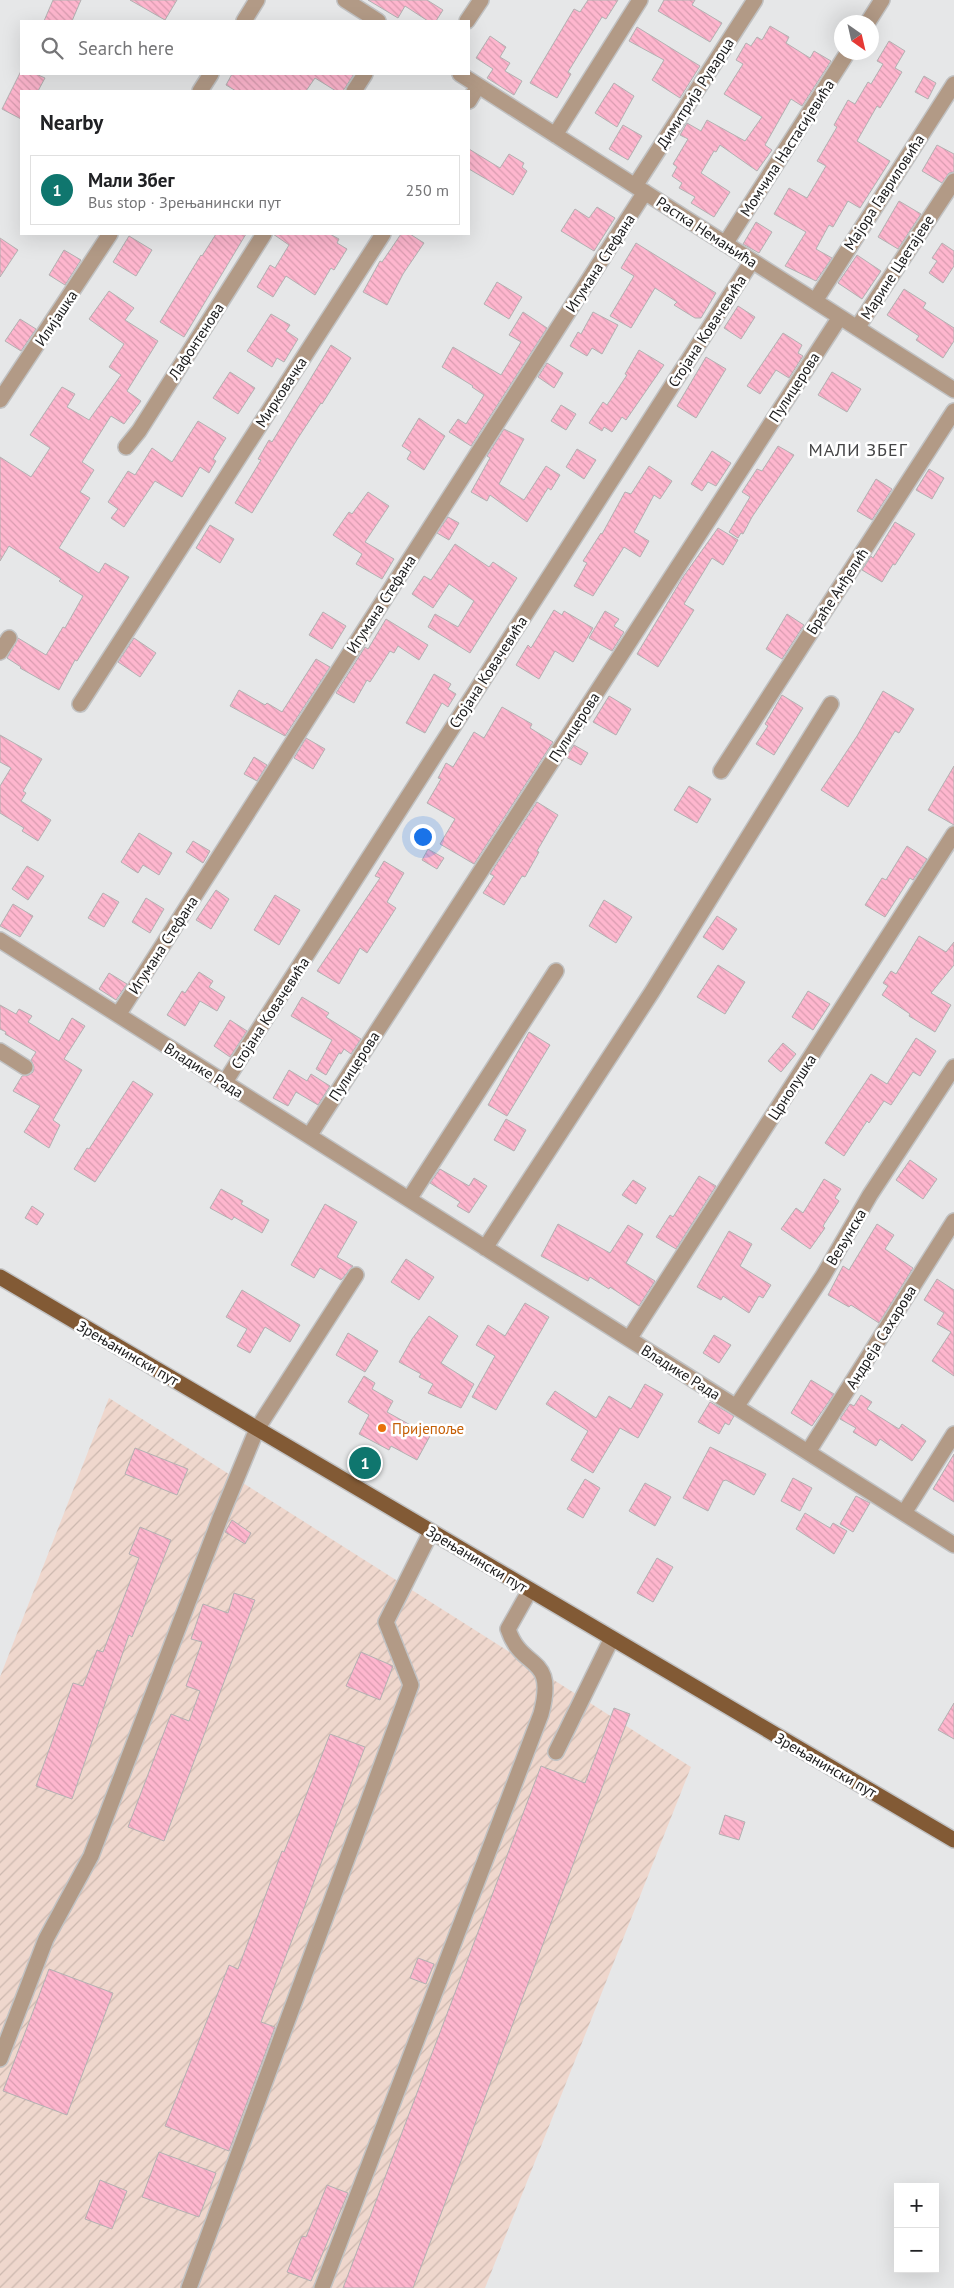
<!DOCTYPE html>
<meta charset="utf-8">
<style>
:root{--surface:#fff;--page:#f6f6f6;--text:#202124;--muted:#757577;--line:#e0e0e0;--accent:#0f766e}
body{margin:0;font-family:"PT Sans",sans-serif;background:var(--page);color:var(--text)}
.controls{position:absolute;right:15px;bottom:15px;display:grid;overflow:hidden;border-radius:0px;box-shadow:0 5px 20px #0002}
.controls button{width:45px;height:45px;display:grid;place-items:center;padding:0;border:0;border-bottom:1px solid var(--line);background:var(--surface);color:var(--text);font:25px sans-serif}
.compass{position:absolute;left:834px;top:15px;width:45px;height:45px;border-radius:50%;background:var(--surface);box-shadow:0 5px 20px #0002;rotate:146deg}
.you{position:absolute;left:422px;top:836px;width:18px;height:18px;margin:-12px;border:4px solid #fff;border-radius:50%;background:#1a73e8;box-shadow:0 0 0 8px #1a73e833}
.badge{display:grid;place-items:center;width:32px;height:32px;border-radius:50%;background:var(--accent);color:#fff;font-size:16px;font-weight:700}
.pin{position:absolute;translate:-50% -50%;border:2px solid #fff;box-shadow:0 1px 5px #0006}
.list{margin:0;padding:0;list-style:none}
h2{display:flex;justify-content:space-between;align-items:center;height:65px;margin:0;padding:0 20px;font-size:21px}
h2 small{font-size:16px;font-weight:400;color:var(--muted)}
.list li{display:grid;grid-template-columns:32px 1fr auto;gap:15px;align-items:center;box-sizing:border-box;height:70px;margin:0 10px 10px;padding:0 10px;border:1px solid var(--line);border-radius:0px}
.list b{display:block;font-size:19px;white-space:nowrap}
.list p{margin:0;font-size:16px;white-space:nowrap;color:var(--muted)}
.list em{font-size:16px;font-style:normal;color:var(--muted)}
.icon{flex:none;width:28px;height:28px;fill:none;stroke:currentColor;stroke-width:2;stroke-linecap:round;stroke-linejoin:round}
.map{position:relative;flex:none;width:954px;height:2288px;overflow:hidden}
.search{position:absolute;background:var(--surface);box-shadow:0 5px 20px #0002;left:20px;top:20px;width:450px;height:55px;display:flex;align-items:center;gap:12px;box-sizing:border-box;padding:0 18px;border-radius:0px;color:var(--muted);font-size:19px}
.panel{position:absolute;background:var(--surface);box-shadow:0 5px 20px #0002;left:20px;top:90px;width:450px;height:145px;border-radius:0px}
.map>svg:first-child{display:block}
.industrial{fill:url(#industrial-furrows)}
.building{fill:url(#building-back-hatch);stroke:#b3b1b2}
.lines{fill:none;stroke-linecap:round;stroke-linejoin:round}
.minor-casing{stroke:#c1c2c3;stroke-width:18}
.major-casing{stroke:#c1c2c3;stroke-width:18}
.minor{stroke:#b29a86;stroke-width:15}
.major{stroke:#825a35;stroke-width:15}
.food-dot{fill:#e8710a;stroke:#fff;stroke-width:2}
.labels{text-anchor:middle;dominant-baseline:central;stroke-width:5;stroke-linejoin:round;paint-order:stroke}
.street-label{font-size:15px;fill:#1b1b1c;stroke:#fff}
.food-label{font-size:15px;fill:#c56008;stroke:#fff;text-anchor:start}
.quarter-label{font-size:18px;letter-spacing:1px;fill:#444445;stroke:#fff}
</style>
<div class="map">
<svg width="954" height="2288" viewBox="0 0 954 2288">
<defs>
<pattern id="industrial-furrows" width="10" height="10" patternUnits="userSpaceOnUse" patternTransform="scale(1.25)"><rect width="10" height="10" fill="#efd7cd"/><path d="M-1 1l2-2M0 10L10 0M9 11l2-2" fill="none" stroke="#ccb8af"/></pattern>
<pattern id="building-back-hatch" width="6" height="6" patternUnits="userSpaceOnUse" patternTransform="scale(1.25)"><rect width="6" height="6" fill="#feb6ce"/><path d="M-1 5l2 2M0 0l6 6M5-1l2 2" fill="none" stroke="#d99cb0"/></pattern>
</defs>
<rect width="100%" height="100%" fill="#e6e7e8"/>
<path class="industrial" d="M109,1398L691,1767L485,2288H0V1677Z"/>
<path class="building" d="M53,0H81L72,21H44Z
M130,0H177L165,20Z
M368,0H427L443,10L436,21H428L405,6L398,18Z
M588,0H618L606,19L602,17L568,72L571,74L557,98L530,83L574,9L580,12Z
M664,0H695L692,5L722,23L710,42L658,11Z
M770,26L789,37L786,43L810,58L814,51L831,61L802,106L791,99L765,145L772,150L757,171L720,145L716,152L714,151L701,173L730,192L714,217L691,203L695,197L679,188L682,183L672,176L677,167L673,164L688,139L680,135L687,123L701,131L707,120L745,141L762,117L724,94L743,64L736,60L746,43L751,46L757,37L762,40Z
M637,27L700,66L680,98L652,80L664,60L629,41Z
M490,36L506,47L500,57L510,63L505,71L522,81L514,95L487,78L493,69L476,58Z
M889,41L905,51L895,68L902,72L880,108L877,106L857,141L890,161L860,208L848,201L833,227L829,225L816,249L832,258L816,281L785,266L806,232L774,214L789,188L807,198L826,166L817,161L837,127L834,125L848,100L855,104L868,82L871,84L883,64L877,61Z
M21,71V74H36L45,78L38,91H21V119L2,109Z
M232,74H354L343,91H336L315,78L306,91H236L226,85Z
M924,76L936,83L928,99L915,92Z
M614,83L634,96L617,127L595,113Z
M623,125L642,136L628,160L609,149Z
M937,145L954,154V172L949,173L942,183L922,171Z
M469,149L500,168L509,154L524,163L522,167L527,171L513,195L469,169Z
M899,201L921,214L898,249L878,237Z
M597,207L615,218L594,251L561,231L575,209L589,218Z
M756,222L772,232L759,253L743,244Z
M216,234H246L184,337L160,322L201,255L202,256Z
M273,234H330L339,239L337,243L347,249L334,270L331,268L315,295L286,276L273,297L257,287L270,265L275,268L289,245Z
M401,234H410L424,243L403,274L387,305L363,292L380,261L382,262Z
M129,236L152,250L136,276L113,262Z
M0,238L18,250L0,277Z
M636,243L716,293L701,318H695L674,305L677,302L655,288L631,328L610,316L634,276L621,268Z
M942,243L954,251V266L943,283L929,273L937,261L932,258Z
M64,250L81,260L65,285L49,275Z
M857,255L881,271L862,299L838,283Z
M497,282L522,297L509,319L484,304Z
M904,289L926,303L923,308L954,328V341L943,358L916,340L919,336L887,315Z
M109,291L134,308L125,320L158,341L127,391L141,401L124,424L111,416L82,462L94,470L80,492L90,498L59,548L99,573L105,563L129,577L77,661L75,660L59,690L20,668L21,667L7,658L18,638L46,655L63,627L65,628L83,596L59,581L61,579L9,546L0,561V457L31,477L50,448L30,435L62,387L75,394L67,407L89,420L121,375L109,367L124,344L89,319Z
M738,306L755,317L741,339L724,328Z
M523,312L547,328L471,446L449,432L458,419L466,424L484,395L472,387L473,386L442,367L453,347L501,375L521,342L509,335Z
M593,312L618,325L602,354L592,348L587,356L570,346L578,332L581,334Z
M271,314L290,325L286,331L298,339L284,362L277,358L272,367L247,351Z
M20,319L36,329L21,351L5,341Z
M783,333L802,345L798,353L803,356L789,378L776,370L760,394L747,386Z
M331,345L351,358L322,404L321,403L298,438L252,513L235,503L261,460L258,459L269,440L272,442Z
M639,350L664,365L626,420L622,417L612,432L604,427L602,431L589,423L603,402L607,405L627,375L625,374Z
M706,357L726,369L696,418L677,406Z
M547,363L563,373L554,388L538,377Z
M230,372L255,388L238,414L213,398Z
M832,372L861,389L847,412L818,395Z
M561,405L576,414L566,430L551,421Z
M419,418L445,436L424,470L407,459L411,452L402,446Z
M198,421L226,438L213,459L216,461L209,473L200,467L182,497L155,481L124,527L111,518L118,509L108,502L128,471L135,475L152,448L172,462Z
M504,429L524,439L499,484L524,500L546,466L560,475L551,490L548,488L527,522L490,495L487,501L471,492L490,458L487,456Z
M778,446L794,455L752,517L743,534L741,533L738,538L729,532L750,497L742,492L757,469L762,471Z
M577,449L596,460L584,479L566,467Z
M712,451L731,463L716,486L708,482L702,491L691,484Z
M649,466L672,481L660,499L654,495L634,532L649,541L640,557L624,547L593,596L574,586L587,563L583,561L601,533L602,534L625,492L631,494Z
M929,469L944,478L932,499L916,490Z
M876,479L892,489L872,520L857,511Z
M368,492L389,506L365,542L394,559L382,579L356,564L362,554L333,535L349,512L352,514Z
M448,517L459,523L449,540L437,533Z
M895,522L915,534L895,565L893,564L882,582L862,570L871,556L873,558Z
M210,525L234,539L220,563L196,548Z
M718,528L738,540L723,565L712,558L684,604L694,610L658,667L637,654L683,577Z
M455,544L489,567L493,562L517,578L470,653L428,627L435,614L458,627L474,601L449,584L433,608L412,594L424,576L431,580Z
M554,610L562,615L564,611L593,628L573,662L555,651L539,679L516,665L528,645L531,648Z
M605,611L619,619L614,626L624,632L612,651L589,638Z
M323,612L346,626L332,649L309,635Z
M787,614L804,625L782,659L766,649Z
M386,619L428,645L419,660L398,646L394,653L390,651L370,682L367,680L354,703L336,693L365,647L368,649Z
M134,638L156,653L140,677L118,662Z
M316,659L330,667L285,736L230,706L239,690L265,705L267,703L282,712Z
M434,674L451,684L448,689L456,694L448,707L442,703L425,733L406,723Z
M883,691L914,709L899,733L895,731L848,807L821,790L857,736Z
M782,695L803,708L774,755L756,744L768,726L765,724Z
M609,696L631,709L616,735L593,722Z
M502,707L532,724L530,728L553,742L474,864L440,844L455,819L427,803L441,779L438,778L446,763L453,767L474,732L484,738Z
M0,735L42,759L23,791L26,793L21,801L51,820L38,841L22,831L24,828L0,813V786L11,768L0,762Z
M306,738L325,749L313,769L294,758Z
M574,745L588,753L581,765L566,757Z
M254,757L267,765L257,781L244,774Z
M954,766V825L928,810Z
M689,786L711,799L697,823L674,810Z
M537,802L558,815L537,851L539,852L525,877L522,876L504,905L483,893L494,876L490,874Z
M139,833L172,853L159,875L143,865L138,873L121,862Z
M193,841L210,851L203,863L186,852Z
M907,846L927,859L913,880L910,878L885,917L865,905L882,878L886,880Z
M428,849L444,858L437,869L422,860Z
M384,861L404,873L387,902L396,908L367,953L360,948L339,984L317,971L380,878L375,876Z
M27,866L44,876L28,900L12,889Z
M216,890L229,899L211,929L196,920Z
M103,893L119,902L104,927L88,918Z
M275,895L300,910L279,945L254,930Z
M146,898L164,909L150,933L132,922Z
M604,900L632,917L616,943L589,926Z
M13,904L33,916L20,937L0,926Z
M717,916L737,929L723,950L703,937Z
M919,936L946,952L954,942V965L931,993L951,1005L935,1032L909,1016L910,1014L882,995L888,986L883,983L891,971L896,974Z
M718,965L745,982L725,1014L697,997Z
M199,972L213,981L209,987L225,997L217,1011L200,1001L185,1026L167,1015L182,991L185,993Z
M109,973L127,984L116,1000L99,989Z
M808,991L830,1004L813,1030L792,1017Z
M302,997L329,1013L326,1017L361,1039L351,1054L344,1049L341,1054L339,1053L326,1075L316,1069L332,1040L291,1016Z
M0,1005L16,1014L19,1009L32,1016L28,1022L59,1041L72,1018L85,1026L64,1059L82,1070L53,1120L60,1125L49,1148L24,1132L40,1106L13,1091L22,1076L29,1075L33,1072L34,1067L31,1060L36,1052L5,1034L6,1032L0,1029Z
M230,1020L247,1031L230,1057L214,1046Z
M529,1032L550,1045L507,1116L488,1105Z
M916,1038L936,1051L920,1076L913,1072L891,1105L884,1101L869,1123L867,1121L844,1156L825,1143L871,1074L887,1084Z
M783,1043L796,1054L781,1072L768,1061Z
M289,1070L307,1081L311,1074L330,1086L318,1105L296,1092L288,1106L273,1098Z
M133,1081L153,1094L95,1182L74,1169L87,1148L89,1149Z
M506,1119L526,1130L514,1151L494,1140Z
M910,1160L937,1179L923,1199L896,1180Z
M440,1169L469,1186L474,1178L487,1186L469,1213L457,1206L460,1202L430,1183Z
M699,1176L716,1186L676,1249L656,1237L670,1215L673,1217Z
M824,1179L841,1189L835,1198L839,1201L823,1226L825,1228L810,1249L781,1229L796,1208L803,1213Z
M633,1180L646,1188L636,1204L622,1195Z
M221,1189L243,1201L241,1204L269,1220L262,1233L234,1217L232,1220L210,1208Z
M325,1204L357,1222L337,1257L353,1266L341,1280L320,1268L314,1278L291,1265Z
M32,1206L44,1214L37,1225L25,1218Z
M558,1224L610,1253L628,1225L643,1234L626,1263L655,1281L639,1306L610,1287L609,1289L590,1277L588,1281L541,1256Z
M877,1224L894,1235L885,1249L913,1268L879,1323L851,1305L849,1307L828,1295L843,1266L849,1270Z
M729,1231L752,1244L740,1266L771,1285L763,1298L759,1296L749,1313L723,1296L721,1300L697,1287Z
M406,1259L434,1277L419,1300L391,1282Z
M937,1279L954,1290V1376L932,1361L951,1332L937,1324L944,1313L924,1300Z
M242,1290L300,1325L290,1342L265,1327L250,1353L237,1346L247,1329L226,1317Z
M525,1303L549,1317L496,1410L472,1397L495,1356L476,1345L488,1325L505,1336Z
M429,1316L458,1336L441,1363L474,1384L461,1408L428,1393L433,1384L419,1377L421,1374L399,1362L412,1339Z
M348,1333L378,1351L365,1372L336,1355Z
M714,1335L731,1345L719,1363L703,1353Z
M364,1376L375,1383L372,1389L393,1401L387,1412L430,1436L417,1460L391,1446L389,1450L359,1434L369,1415L348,1402Z
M811,1380L834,1394L812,1426L791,1413Z
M645,1384L663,1394L638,1438L620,1428L593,1473L571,1460L588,1431L546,1404L555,1391L596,1418L609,1396L631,1409Z
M861,1395L872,1402L867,1409L899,1429L902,1424L926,1441L912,1461L880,1439L876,1446L853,1432L856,1428L840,1419L850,1404L854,1406Z
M710,1402L734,1416L729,1425L725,1423L719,1434L698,1422Z
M710,1447L766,1474L754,1495L726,1480L723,1481L708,1511L683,1498Z
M135,1448L188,1469L177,1495L125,1474Z
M954,1454V1502L933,1489Z
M793,1478L812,1488L800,1511L781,1501Z
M585,1479L600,1488L583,1518L567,1509Z
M645,1483L671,1497L655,1526L629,1511Z
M856,1496L870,1503L853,1532L840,1524Z
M805,1513L830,1528L833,1523L847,1531L834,1554L796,1529Z
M232,1520L251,1533L245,1544L225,1532Z
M140,1527L171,1540L132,1637L129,1635L72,1799L36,1786L73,1683L83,1686L97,1650L103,1652L139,1558L129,1554Z
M657,1558L673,1567L653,1602L637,1593Z
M234,1593L255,1600L164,1841L128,1827L171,1714L189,1721L200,1691L186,1686L202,1642L191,1639L203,1604L228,1613Z
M361,1652L393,1666L380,1700L346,1686Z
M954,1703V1739L938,1730Z
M614,1708L630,1714L413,2288H343L541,1766L585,1783Z
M330,1734L365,1747L261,2022L275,2027L229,2151L165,2126L229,1965L238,1969L282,1851L284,1852Z
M725,1815L745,1822L739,1840L719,1834Z
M418,1958L434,1964L426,1984L410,1978Z
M49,1969L113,1993L67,2115L3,2091Z
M159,2152L216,2173L199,2217L142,2197Z
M100,2180L127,2191L112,2229L85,2219Z
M327,2185L348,2193L311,2281L287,2272L302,2236L306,2237Z"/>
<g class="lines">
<g class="minor-casing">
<path id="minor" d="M345,0L378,21
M244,21L257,0
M467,21L481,0
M868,22L882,0
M460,74L954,390
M200,91L211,74
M354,91L365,74
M469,101L478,86
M555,135L640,0
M635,186L755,0
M725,244L848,52
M815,301L954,84
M857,328L954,181
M0,400L110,234
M126,447L139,431L264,234
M0,652L9,638
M80,704L383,234
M721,771L954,411
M0,940L954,1545
M118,1015L645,192
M0,1051L25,1067
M225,1082L752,261
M309,1136L840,317
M409,1199L556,971
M485,1248L652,992L831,704
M629,1339L954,834
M736,1407L823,1276L870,1195L954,1067
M808,1452L954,1221
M904,1513L954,1434
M556,1752L611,1640
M0,2059L46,1939L91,1856L221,1516L257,1429L356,1275
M189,2288L411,1685L386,1622L431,1532
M322,2288L541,1714C557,1653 522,1672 508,1629L530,1590"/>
</g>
<g class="major-casing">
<path id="major" d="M0,1277L954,1840"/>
</g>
<use href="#minor" class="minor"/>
<use href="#major" class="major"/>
</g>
<circle class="food-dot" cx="382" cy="1428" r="5"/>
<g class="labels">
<g class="street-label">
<text transform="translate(695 93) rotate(-57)">Димитрија Руварца</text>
<text transform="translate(787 148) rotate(-57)">Момчила Настасијевића</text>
<text transform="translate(884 192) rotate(-57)">Мајора Гавриловића</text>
<text transform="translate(707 232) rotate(33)">Растка Немањића</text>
<text transform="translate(600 263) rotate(-57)">Игумана Стефана</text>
<text transform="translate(897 267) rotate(-57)">Марине Цветајеве</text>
<text transform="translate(56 318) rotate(-56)">Илијашка</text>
<text transform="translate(707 331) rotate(-57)">Стојана Ковачевића</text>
<text transform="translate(196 341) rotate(-57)">Лафонтенова</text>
<text transform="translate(794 387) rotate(-57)">Пулицерова</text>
<text transform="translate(281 392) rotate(-57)">Мирковачка</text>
<text transform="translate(837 591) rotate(-57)">Браће Анђелић</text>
<text transform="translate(381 604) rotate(-57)">Игумана Стефана</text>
<text transform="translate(488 672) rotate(-57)">Стојана Ковачевића</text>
<text transform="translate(574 727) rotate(-57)">Пулицерова</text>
<text transform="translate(163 945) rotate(-57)">Игумана Стефана</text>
<text transform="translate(270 1013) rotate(-57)">Стојана Ковачевића</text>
<text transform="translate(354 1066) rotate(-57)">Пулицерова</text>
<text transform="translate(204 1070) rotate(32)">Владике Рада</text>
<text transform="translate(792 1087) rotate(-57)">Црнолушка</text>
<text transform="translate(846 1237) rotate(-59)">Вељунска</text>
<text transform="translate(881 1337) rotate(-58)">Андреја Сахарова</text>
<text transform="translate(128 1353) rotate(30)">Зрењанински пут</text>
<text transform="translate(681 1372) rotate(32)">Владике Рада</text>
<text transform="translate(477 1559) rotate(31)">Зрењанински пут</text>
<text transform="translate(826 1765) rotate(30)">Зрењанински пут</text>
</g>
<g class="food-label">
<text x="392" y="1428">Пријепоље</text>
</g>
<g class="quarter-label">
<text x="858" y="449">МАЛИ ЗБЕГ</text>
</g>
</g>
</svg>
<div class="controls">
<button>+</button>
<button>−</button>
</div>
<svg class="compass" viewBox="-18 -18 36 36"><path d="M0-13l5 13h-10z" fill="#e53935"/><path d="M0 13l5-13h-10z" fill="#757577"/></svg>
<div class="you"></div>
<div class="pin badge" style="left:365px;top:1463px">1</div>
<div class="search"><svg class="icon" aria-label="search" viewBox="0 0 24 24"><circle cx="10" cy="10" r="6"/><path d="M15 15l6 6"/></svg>Search here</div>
<section class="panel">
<h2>Nearby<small></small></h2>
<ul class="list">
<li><span class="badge">1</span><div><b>Мали Збег</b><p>Bus stop · Зрењанински пут</p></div><em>250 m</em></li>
</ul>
</section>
</div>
